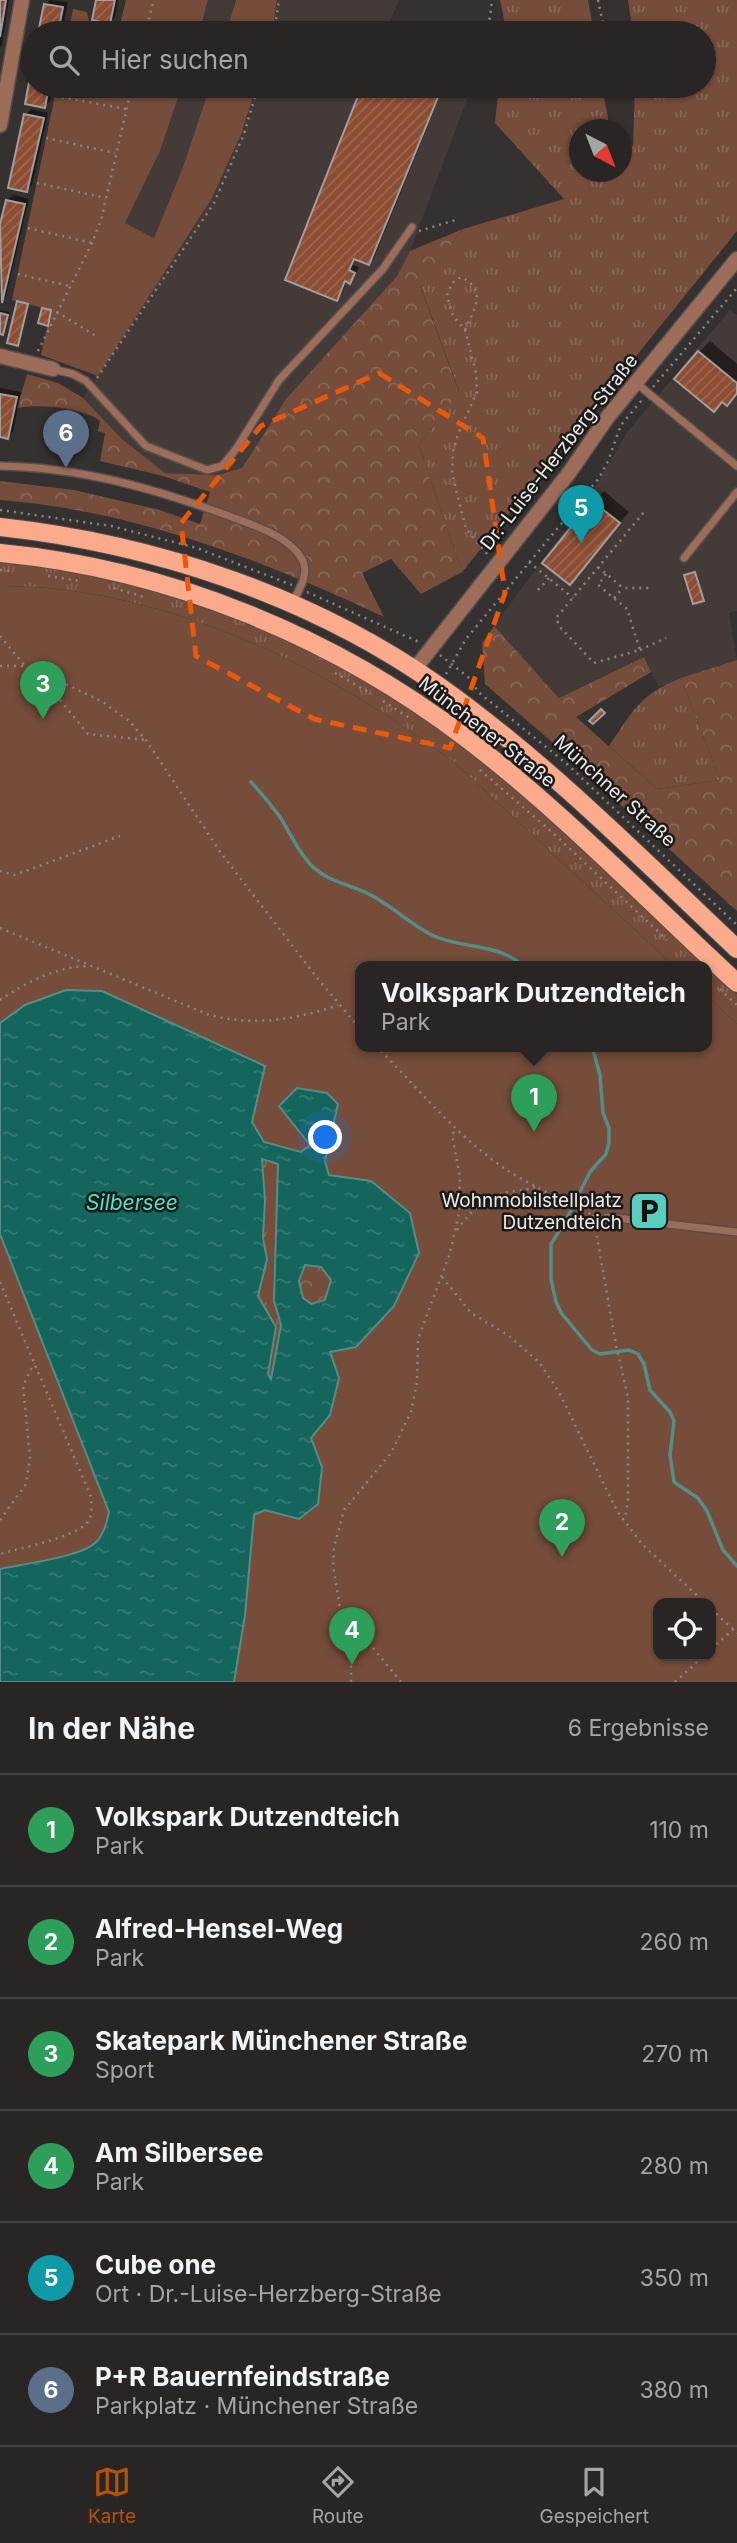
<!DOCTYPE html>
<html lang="de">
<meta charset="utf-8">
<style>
:root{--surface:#282524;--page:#343131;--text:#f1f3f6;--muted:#a5a5a6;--line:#444241;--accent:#b45309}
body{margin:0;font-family:Inter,sans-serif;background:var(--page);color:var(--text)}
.controls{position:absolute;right:21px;bottom:21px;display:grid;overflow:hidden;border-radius:14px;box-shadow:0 2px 5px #0004}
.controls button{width:63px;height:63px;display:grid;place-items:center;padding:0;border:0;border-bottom:2px solid var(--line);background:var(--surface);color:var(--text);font:35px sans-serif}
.compass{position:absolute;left:569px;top:119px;width:63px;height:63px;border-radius:50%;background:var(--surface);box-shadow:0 2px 5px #0004;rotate:138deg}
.you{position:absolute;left:326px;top:1138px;width:24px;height:24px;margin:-18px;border:5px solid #fff;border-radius:50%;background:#1a73e8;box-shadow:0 0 0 10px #1a73e833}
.badge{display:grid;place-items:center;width:46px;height:46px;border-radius:50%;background:var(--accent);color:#fff;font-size:23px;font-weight:700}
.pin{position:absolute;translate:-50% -58px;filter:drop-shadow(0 2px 4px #0008)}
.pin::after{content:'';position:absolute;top:37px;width:24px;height:21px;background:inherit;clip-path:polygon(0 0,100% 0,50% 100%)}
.popup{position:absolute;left:355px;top:961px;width:357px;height:91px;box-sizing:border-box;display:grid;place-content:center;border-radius:14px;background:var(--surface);filter:drop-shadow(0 2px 5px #0005);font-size:23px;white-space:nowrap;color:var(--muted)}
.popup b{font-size:26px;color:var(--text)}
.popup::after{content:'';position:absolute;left:50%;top:100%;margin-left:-14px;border:14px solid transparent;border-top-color:var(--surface)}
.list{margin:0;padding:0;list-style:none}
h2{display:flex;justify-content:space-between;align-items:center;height:91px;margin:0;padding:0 28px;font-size:30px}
h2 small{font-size:23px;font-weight:400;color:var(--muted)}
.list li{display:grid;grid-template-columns:46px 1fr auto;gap:21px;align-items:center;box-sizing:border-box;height:112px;padding:0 28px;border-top:2px solid var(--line)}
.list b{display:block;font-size:26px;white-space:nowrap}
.list p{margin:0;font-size:23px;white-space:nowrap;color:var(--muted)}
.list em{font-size:23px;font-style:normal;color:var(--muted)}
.icon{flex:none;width:38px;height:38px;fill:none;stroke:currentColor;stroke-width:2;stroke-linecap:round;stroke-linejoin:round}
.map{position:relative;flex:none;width:737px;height:1682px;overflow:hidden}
.search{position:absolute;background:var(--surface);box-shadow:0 2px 5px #0004;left:21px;right:21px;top:21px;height:77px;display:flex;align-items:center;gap:18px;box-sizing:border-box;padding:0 24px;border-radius:38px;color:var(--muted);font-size:26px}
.sheet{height:763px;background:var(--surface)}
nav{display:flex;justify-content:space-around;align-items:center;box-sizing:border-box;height:98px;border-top:2px solid var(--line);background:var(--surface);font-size:19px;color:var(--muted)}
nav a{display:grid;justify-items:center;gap:4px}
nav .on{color:var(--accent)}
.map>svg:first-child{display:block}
.built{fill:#443b38}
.grass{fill:url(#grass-tufts)}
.forest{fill:url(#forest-crowns)}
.green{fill:#764c3b;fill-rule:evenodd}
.water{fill:url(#water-ripples);stroke:#558d87;stroke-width:2;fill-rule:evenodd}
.shadow{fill:#0007}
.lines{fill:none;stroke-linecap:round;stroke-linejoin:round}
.stream{stroke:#558d87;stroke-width:3.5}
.building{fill:url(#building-hatch);stroke:#a29e9c;stroke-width:2}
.service-casing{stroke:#524f4e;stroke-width:10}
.minor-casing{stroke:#524f4e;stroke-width:17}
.primary-casing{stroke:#524f4e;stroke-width:20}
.path{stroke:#898685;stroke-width:2.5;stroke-dasharray:2 5;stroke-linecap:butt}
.service{stroke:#9e6d59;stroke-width:7}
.minor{stroke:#9e6d59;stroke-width:14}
.primary{stroke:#fbab8b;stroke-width:18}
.marked{fill:none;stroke:#e8590c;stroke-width:5;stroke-dasharray:14 9;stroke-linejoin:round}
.labels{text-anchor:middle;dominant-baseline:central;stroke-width:5;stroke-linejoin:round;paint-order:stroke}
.street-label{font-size:19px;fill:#edebea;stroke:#1b1a19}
.poi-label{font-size:19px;fill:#edebea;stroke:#1b1a19;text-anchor:end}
.water-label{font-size:21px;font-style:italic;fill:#4fdfcd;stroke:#1b1a19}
</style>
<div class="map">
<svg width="737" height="1682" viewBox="0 0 737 1682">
<defs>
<pattern id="grass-tufts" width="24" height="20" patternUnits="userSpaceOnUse" patternTransform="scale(1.75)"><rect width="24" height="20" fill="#764c3b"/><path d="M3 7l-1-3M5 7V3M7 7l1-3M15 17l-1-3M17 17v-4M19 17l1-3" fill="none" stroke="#8a6658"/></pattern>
<pattern id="forest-crowns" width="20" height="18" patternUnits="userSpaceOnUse" patternTransform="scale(1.75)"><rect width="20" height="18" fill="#764c3b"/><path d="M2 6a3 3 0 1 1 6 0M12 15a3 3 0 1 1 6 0" fill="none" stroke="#8a6658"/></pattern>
<pattern id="water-ripples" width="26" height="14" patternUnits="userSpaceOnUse" patternTransform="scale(1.75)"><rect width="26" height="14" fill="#14655c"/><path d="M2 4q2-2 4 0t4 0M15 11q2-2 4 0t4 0" fill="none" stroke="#367b74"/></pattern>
<pattern id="building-hatch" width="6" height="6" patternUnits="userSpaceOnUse" patternTransform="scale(1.75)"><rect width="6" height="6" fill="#8d4d33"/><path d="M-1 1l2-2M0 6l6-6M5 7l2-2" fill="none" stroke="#9d6751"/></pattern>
</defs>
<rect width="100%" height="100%" fill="#353130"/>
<path class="built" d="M208,0H236L226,33H199Z
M277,0H399L385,33H272Z
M182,86H210L183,167L154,238L125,223L160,151Z
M256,86H472L410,251L397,276L286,399L242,468L217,475L165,473L122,439L83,398L212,198L242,132Z
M730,310L737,315V611L729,613L737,660L659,687L643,657L559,698L494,626L590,496L626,434Z"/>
<path class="grass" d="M500,0H588L594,33H505V24Z
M628,0H737V231L462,572L419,445L459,391L420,285L463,229L564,199L495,123L499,86H602L610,129L580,130V172H622V142L633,146L635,86H704V33H633Z
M0,560L49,565L184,597L318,652L433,721L539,807L725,981L737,994V1024L707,996V966H674L455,763C326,666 164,586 0,586Z
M681,678L720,780L657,789L609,746C633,711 639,695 681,678Z
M261,1159L278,1163L274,1301L281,1325L271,1380L268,1375L276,1327L258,1296L267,1259L263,1238L265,1200Z"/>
<path class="forest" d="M463,229L420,286L459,392L419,445L462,572L421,594L391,559L362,573L384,617C264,561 134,510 0,500V481L74,490L160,510L200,524L210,492L163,476L100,461L105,433L98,431L100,421C82,407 39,404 17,408L27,374L58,383L83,398L122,439L165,473L217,475L242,468L286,399L397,276L410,251Z
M494,626L559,698L644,657L651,672L576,717L657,789L720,780L681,678L737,660V911L552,742L485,684L482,643Z
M305,1265L321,1267L331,1280L325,1300L311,1304L303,1298L299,1281Z"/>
<path class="green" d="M126,0H208L199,33H68L73,9L87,12L90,25L119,29Z
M236,0H277L272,33H226Z
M57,86H182L160,151L125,223L154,238L183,167L210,86H256L242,132L212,198L98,376L41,355L51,310L12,300Z
M0,586C164,586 326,666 455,763L674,966H361V1046H707V996L737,1024V1682H234L245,1615L254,1515L265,1510L299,1519L322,1467L311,1438L330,1415L339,1378L330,1351L394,1306L419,1253L371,1181L329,1175L325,1161L338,1104L310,1145L301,1152L263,1142L252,1122L264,1066L102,991L66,990L25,1005L0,1023ZM658,1603H711V1656H658Z
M0,1234L109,1512C107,1522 104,1535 97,1542C83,1557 22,1564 0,1569Z"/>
<path class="water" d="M66,990L102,991L265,1066L252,1122L264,1142L301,1152L310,1145L279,1106L297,1088L327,1093L338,1104L325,1161L329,1175L371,1181L410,1213L419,1253L394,1306L356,1347L330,1352L339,1378L330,1415L311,1438L322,1467L318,1504L299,1519L265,1510L254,1515L245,1615L234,1682H0V1569C22,1564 82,1557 96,1542C104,1535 107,1522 109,1512L0,1234V1023L25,1005ZM262,1159L278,1164L274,1301L281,1325L271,1379L268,1374L276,1327L258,1296L267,1259L263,1238L265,1200ZM305,1265L321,1267L331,1280L325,1300L311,1304L303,1298L299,1281Z"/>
<path class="shadow" d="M0,0H9L2,44L0,47Z
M50,0L68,2L62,33H40L45,5Z
M98,0H118L115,17L110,22Z
M33,70V86H52L50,101L44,106L27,103Z
M364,86H444L374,258L369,263L356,258L353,265L359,267L355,276L350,282L347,280L342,293L337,298L288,279Z
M31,109L48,113L32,185L27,190L25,115Z
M13,195L29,199L6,296L1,301L0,232L7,201Z
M0,310L10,312L6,329L3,333L0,332Z
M710,341L737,364V393L699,352Z
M0,388L21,392L13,432L7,437L0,436Z
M604,491L629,512L570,583L593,502Z"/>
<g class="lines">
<path class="stream" d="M251,782C262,794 273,807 282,820C291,835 298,851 310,864C329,884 354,884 376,898C396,909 412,926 434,936C463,949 499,943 523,966
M592,1046L600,1075L603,1113L609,1128V1143L606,1154L590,1172L566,1220L551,1244V1279L556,1302L562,1314L592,1350L600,1354L629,1350L638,1354L644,1364L650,1390L670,1412L674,1421L670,1455L674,1482L698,1498L707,1511L723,1550L737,1566"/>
</g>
<path class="building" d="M0,0H6L0,37Z
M96,0H115L110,24L92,20Z
M44,4L63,7L58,33H38Z
M33,61V86H49L45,108L25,104Z
M362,86H432L441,90L369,265L354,259L349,270L355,273L350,284L345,281L337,301L285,280Z
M24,114L44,118L27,192L8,188Z
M6,200L25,204L2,303L0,224Z
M17,301L28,304L18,346L7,343Z
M42,308L51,310L48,326L38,323Z
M0,313L8,315L3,335L0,334Z
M698,351L737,383V393L727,406L722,402L714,412L674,379Z
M0,394L17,397L8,439L0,437Z
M592,501L620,523L570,585L542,563Z
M695,572L704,601L693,604L684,575Z
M601,709L605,713L593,724L589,721Z"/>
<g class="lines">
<g class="service-casing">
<path id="service" d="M53,369L73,374L86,381L146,446L207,470L222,466L236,449L279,380L382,270L412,227
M636,383L737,466
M0,466C79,467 156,489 229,516C253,525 289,536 302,559C310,574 299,590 292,603
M684,558L737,492
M607,1217L737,1232"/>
</g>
<g class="minor-casing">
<path id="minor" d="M0,125L22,0
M0,356L53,369
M414,670L569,473L607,418L737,259"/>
</g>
<g class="primary-casing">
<path id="primary" d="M0,527C155,544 311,596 439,686C547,763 641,858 737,949
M0,553C169,569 332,636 466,738C563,812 648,901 737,983"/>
</g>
<path class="path" d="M598,0L605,33
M145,33L154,0
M274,33L279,0
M452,33L460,29L486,31
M485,33L490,17L492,0
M614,86L615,94
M55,96L126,109
M46,138L115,153
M37,183L106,198
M28,228L92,243
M419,231L459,219
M18,274L69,286
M57,312L96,336
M465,330C474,309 488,290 461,277L452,283L447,295L453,316L465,330L476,373L477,392L458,434L453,451L452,473L466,529L487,554
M38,351L92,243L101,220L132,86
M97,378L214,203L244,134L258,86
M653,387L737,288
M0,510L111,526L197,548L292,585
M529,562L573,598
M598,567L623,588H651
M0,570L11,571
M606,574L598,585L627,609L640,650L594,663L560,627L556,618L644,512
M48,576L80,581
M114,588L144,597
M538,590L549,578
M307,592L419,642
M614,598L623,588
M0,636L25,666
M640,650L666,638
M440,655L473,681L477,691L567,764L737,925
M0,666H25L36,670L103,702L129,721L146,740L221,853L318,979L361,1030
M38,673L88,734L146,740
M335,673L372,694
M446,674L466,639L599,478L608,461L621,425L642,400
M383,701L413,720
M480,770L553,833L667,940
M0,871L15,875L120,836
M0,928L207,1014C251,1027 295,1020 338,1005
M720,989L737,1005
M0,1000C27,982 57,966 90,966
M376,1046C418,1088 457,1137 507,1170C534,1187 564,1201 593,1215
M593,1215L616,1345L628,1397V1501L625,1519
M457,1230C471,1211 485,1196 509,1192C518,1190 527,1191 536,1186
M442,1277L471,1313L508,1335L539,1362L559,1392L617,1511L642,1544L705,1603
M0,1282L91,1497C91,1504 93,1513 89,1520C80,1537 20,1548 0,1554
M0,1520L26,1484L30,1457L23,1386L34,1363
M711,1609L737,1633
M341,1611L351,1653V1682
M711,1649L737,1626
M401,1682L340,1608L333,1565L334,1547L344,1510L391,1453L411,1412L417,1382L418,1339L450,1253L459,1213L460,1177L452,1135L456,1128
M675,1682L704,1656"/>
<use href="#service" class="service"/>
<use href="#minor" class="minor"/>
<use href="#primary" class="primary"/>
</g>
<path class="marked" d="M379,373L483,438L505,593L450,748L314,719L196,656L181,523L261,426Z"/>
<defs>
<g id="parking-square" transform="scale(2.0125)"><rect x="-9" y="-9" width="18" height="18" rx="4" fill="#59cebe" stroke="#1b1a19"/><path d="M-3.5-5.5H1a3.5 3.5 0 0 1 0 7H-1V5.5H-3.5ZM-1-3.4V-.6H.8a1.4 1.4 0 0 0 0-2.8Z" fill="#111"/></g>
</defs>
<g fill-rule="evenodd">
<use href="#parking-square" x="649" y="1211"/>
</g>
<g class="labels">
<g class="street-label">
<text transform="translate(559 452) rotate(-52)">Dr.-Luise-Herzberg-Straße</text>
<text transform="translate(487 732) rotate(38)">Münchener Straße</text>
<text transform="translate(615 791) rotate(42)">Münchner Straße</text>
</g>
<g class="poi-label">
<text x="622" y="1200">Wohnmobilstellplatz<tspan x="622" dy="22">Dutzendteich</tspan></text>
</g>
<g class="water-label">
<text x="132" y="1202">Silbersee</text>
</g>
</g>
</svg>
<div class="controls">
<button><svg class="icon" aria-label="locate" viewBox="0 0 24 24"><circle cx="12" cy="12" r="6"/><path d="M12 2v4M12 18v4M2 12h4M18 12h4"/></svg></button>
</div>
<svg class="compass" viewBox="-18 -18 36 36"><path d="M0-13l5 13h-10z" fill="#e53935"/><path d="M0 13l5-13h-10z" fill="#a5a5a6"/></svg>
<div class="you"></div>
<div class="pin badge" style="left:534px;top:1132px;background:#2e9e5b">1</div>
<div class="popup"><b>Volkspark Dutzendteich</b>Park</div>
<div class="pin badge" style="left:562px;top:1557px;background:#2e9e5b">2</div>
<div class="pin badge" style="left:43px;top:719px;background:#2e9e5b">3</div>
<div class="pin badge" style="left:352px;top:1665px;background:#2e9e5b">4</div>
<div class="pin badge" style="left:581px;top:543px;background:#0f9aa8">5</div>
<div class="pin badge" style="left:66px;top:468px;background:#5c6f8a">6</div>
<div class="search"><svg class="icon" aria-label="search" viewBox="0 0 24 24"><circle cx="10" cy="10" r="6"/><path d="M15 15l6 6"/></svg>Hier suchen</div>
</div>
<section class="sheet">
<h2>In der Nähe<small>6 Ergebnisse</small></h2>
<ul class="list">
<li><span class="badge" style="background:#2e9e5b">1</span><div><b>Volkspark Dutzendteich</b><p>Park</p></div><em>110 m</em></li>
<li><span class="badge" style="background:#2e9e5b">2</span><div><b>Alfred-Hensel-Weg</b><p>Park</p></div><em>260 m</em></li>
<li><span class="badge" style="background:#2e9e5b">3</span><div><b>Skatepark Münchener Straße</b><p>Sport</p></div><em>270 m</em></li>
<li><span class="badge" style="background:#2e9e5b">4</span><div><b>Am Silbersee</b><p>Park</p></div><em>280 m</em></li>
<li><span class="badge" style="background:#0f9aa8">5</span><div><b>Cube one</b><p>Ort · Dr.-Luise-Herzberg-Straße</p></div><em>350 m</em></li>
<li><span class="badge" style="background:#5c6f8a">6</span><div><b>P+R Bauernfeindstraße</b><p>Parkplatz · Münchener Straße</p></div><em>380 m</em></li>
</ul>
</section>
<nav>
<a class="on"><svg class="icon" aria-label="map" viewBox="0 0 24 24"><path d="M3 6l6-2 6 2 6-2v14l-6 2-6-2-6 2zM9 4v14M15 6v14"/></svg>Karte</a>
<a><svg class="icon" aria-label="directions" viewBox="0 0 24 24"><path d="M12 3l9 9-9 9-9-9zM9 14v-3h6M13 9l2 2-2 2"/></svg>Route</a>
<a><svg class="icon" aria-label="saved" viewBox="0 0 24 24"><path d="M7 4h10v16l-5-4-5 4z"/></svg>Gespeichert</a>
</nav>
